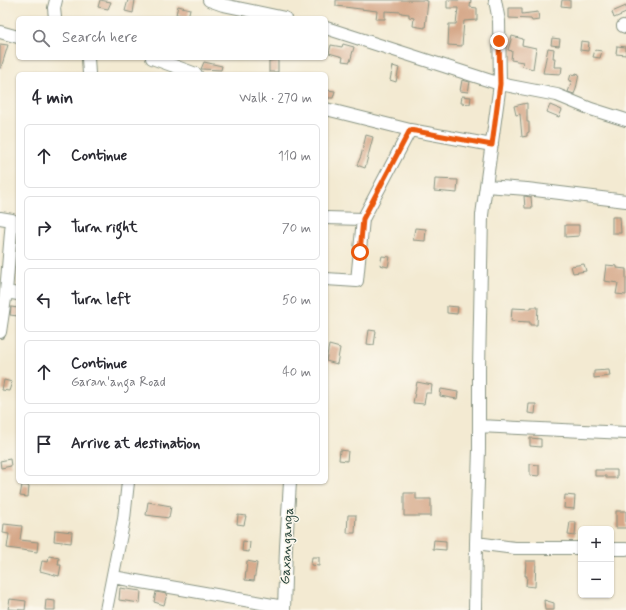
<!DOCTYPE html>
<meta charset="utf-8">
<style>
:root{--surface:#fff;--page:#f7f7f7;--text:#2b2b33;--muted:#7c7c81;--line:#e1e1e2}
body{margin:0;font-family:Mynerve,sans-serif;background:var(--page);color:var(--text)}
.controls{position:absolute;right:12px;bottom:12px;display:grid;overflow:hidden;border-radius:6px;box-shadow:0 1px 3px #0004}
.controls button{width:36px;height:36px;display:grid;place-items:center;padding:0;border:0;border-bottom:1px solid var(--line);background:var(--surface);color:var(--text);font:20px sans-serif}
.stop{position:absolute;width:12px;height:12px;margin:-9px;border:3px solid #ea580c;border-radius:50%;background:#fff}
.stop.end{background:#ea580c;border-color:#fff;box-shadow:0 1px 4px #0008}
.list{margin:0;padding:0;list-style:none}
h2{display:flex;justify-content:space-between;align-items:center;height:52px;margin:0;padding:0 16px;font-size:17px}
h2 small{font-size:13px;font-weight:400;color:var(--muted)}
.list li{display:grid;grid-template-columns:26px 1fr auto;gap:12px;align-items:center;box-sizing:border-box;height:64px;margin:0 8px 8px;padding:0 8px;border:1px solid var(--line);border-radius:6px}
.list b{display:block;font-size:15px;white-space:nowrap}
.list p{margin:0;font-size:13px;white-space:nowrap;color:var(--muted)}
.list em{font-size:13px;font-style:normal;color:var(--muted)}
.icon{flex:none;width:22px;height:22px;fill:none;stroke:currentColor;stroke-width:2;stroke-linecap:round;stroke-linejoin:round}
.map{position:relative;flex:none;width:626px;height:610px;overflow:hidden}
.search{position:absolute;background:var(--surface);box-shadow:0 1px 3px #0004;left:16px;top:16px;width:312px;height:44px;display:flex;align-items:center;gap:10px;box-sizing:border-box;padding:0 14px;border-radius:6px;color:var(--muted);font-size:15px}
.panel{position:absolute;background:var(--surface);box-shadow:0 1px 3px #0004;left:16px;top:72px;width:312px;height:412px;border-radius:6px}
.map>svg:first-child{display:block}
.building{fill:#d6a889}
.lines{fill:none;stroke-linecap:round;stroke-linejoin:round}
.minor-casing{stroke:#899483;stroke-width:14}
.minor{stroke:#fff;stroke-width:12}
.route{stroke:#ea580c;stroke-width:5}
.labels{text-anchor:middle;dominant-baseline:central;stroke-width:3;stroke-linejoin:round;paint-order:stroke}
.street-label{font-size:14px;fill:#1f3d34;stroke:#fbf7ec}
</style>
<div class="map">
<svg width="626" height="610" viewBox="0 0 626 610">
<rect width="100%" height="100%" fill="#fbf7ec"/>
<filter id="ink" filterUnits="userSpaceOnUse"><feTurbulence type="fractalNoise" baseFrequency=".025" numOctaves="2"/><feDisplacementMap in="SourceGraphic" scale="8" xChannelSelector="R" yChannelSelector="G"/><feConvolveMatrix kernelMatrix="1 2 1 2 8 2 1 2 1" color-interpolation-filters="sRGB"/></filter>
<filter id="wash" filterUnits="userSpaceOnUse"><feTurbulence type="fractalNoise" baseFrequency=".012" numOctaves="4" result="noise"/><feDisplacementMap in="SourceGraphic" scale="16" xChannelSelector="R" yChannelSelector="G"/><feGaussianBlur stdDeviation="0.9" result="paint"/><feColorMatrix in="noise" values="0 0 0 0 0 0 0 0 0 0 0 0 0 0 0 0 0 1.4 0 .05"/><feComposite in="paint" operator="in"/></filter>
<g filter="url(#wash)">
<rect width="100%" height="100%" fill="#f3ead2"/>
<g id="blocks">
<path class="building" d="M100,0L111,2L108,9L98,7Z
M128,0H135L133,13L125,11Z
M336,0H423L428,1L425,28L413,26L414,18L409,17V14L401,13V12L385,11V19H376L377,11L336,6Z
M447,0H471L470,7L477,8V20L464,21L462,46L448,45L449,24H456L458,8H447Z
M562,0H570V7L561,6Z
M178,6L190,9L188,17L176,14Z
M626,6V13L614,18L612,12Z
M509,8H522V14L538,12L539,20L532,21L531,19L509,18Z
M512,36L523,39L522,45L536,48L533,69L522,66L523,62L511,60L512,51L508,50Z
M552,38L560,39L559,46L551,45Z
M581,41L589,42L588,51L580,50Z
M0,44L8,45L1,68H0Z
M343,44L354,47L350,62L342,61L343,57L329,53L331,45L342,47Z
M617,46L626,47V55L616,54Z
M548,48L554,49L553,58H555L554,67H562L561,74L543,73Z
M595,50L602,51L600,58L593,57Z
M278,60V72H269V61Z
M204,62L222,66L221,70L201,69Z
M393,66L399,68L396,82L390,80Z
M576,73L579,74L576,89L574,94L568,92L572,81H569L571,74L575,75Z
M462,80L470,82L468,92L460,91Z
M327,90L335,91L333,98H326Z
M462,96L471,97L470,104L461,103Z
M527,103V122H529V132L527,133V136L522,137L520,114L516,115L514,106Z
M550,105L562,110L559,117L547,112Z
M366,135L373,137L365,168L357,165L361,156Z
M435,179L458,180L457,193L434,191Z
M524,196L531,197L532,208H525Z
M612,217H620L621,233H612Z
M565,225H579V236L565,237Z
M415,228L426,229L425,241L413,240Z
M382,256L390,257L388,267L380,265Z
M584,264L586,271L573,273L571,266Z
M606,265L617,266V268L626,269V295L616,294L618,283L604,281Z
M447,306L458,307L457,314L447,313Z
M11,307L18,308V316L10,315Z
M531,307H538L537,325H530V322L511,321L512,308L531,309Z
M369,330L376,331L374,345L367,344Z
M329,345L340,348L337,364L326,361Z
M609,370L610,376L594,378V371Z
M4,380L12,382L9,391L2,390Z
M417,382L432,385L431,393H426L424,404L413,403Z
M441,389L458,392L457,399L440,396Z
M529,404H536L535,414L528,413Z
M530,438L541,439V447L530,446Z
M340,450L348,451L347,461L339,460Z
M10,459L11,466L1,468L0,461Z
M530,464L539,465V476L530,475Z
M595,470H617V478H606V476H595Z
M22,485L29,486L28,497L20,496Z
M404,493H416V499H431V516H404Z
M565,495L575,496L574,509L564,508Z
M148,502L171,506L169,518L146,515Z
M616,511H626V528H616Z
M238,515L246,516L244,525L237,524Z
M348,515H356L355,533H347Z
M570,522H576L575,536L568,535Z
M4,524L22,526L20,540L38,542L37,552L7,548L9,534L3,533Z
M55,530L72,532L71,543L54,541Z
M434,540L446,541V550L433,549Z
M243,541L250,542L249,552L242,551Z
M49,556L59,558L58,565H61L59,576L40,571L42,561L48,562Z
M312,557H319V566L311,565Z
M247,561L257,563L254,581L245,580Z
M526,561H536L535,587L526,586L527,576H525Z
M120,588L141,591L140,603L119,600Z
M156,592L167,594L164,605L154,602Z
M10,599L26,601L25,610L8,609Z
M46,600L55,601V610H45Z
M544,600L554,603V610H545Z"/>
</g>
</g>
<g filter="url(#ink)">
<use href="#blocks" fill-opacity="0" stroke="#899483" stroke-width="1"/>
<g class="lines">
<g class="minor-casing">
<path id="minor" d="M209,0L223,5L285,18
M55,18L54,8L56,0
M623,26L626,27
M326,28L500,84L557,95L591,109L626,120
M0,32L18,37
M88,58L89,74
M152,58L196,74
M326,109L410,130L492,145
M486,186L527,189L626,201
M0,218L12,220L6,292L0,332
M326,218L363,219L410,130
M326,279L357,281L363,219
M6,292L18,294
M479,426L626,433
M476,543L515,548H581
M611,549H626
M113,577L284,607
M106,610L124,519L128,482
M284,610L286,547L290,482
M475,610L476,543L479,449V369L482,215L500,84L499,21L495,0"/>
</g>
<use href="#minor" class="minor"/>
</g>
</g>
<g class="lines" filter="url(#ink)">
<path class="route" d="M360,252L363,219L410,130L492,145L500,84L499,41"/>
</g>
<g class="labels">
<g class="street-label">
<text transform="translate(287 546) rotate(-87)">Gaxanganga</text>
</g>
</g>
</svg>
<div class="controls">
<button>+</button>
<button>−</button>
</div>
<div class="stop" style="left:360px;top:252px"></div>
<div class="stop end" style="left:499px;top:41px"></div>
<div class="search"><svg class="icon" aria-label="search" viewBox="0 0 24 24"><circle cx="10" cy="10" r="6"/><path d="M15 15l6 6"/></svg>Search here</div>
<section class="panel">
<h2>4 min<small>Walk · 270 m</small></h2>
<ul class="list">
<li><svg class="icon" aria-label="ahead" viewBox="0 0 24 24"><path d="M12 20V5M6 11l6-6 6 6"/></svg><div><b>Continue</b></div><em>110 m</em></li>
<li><svg class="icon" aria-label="right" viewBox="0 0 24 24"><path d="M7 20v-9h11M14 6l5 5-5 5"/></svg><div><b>Turn right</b></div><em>70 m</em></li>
<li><svg class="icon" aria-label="left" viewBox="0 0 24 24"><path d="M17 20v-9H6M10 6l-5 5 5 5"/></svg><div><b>Turn left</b></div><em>50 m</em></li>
<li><svg class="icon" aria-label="ahead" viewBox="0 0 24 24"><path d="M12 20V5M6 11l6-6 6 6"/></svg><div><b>Continue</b><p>Garan'anga Road</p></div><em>40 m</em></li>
<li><svg class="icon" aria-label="arrive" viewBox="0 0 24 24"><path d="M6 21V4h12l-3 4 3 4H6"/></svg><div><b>Arrive at destination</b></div></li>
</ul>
</section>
</div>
